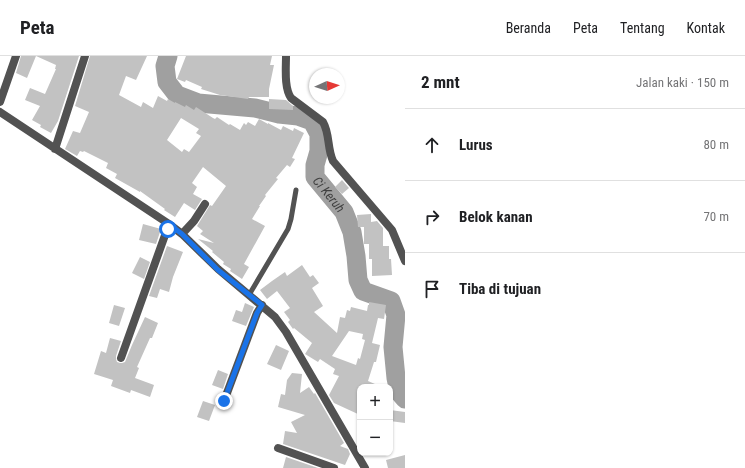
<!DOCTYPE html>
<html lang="id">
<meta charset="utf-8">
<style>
:root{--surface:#fff;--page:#f2f2f2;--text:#202124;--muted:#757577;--line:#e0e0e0}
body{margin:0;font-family:"Roboto Condensed",sans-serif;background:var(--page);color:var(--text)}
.controls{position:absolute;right:12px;bottom:12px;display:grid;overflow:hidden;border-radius:8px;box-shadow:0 1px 3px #0004}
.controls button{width:36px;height:36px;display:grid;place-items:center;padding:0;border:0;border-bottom:1px solid var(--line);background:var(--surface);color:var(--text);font:20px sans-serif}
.compass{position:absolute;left:309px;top:12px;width:36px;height:36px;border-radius:50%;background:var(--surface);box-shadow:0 1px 3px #0004;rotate:87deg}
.stop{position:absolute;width:12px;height:12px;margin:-9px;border:3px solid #1a73e8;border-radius:50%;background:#fff}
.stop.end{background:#1a73e8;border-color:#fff;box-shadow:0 1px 4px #0008}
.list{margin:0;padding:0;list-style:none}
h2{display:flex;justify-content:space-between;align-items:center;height:52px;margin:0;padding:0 16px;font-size:17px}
h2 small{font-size:13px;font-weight:400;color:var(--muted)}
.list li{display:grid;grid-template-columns:26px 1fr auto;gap:12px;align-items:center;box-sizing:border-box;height:72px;padding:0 16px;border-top:1px solid var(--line)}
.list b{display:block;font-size:15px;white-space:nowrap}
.list em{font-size:13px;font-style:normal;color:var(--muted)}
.icon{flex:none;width:22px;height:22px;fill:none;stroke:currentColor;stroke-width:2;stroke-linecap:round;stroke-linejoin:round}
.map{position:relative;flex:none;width:405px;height:412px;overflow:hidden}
header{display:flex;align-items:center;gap:24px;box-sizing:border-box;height:56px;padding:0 20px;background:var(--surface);border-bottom:1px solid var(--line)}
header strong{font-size:19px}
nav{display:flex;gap:22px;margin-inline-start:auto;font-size:14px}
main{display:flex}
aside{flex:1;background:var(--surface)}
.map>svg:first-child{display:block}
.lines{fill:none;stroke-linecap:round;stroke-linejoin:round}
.river{stroke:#a0a0a0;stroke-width:19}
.building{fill:#c2c2c2;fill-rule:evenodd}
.service{stroke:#525252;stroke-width:5}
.minor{stroke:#525252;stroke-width:8}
.route{stroke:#1a73e8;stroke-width:5}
.labels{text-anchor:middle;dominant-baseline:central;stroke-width:3.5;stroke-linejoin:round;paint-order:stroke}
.water-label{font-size:13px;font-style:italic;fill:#414141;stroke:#fff}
</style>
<header>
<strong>Peta</strong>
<nav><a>Beranda</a><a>Peta</a><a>Tentang</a><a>Kontak</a></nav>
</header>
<main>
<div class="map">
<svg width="405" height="412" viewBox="0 0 405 412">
<rect width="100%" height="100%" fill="#fff"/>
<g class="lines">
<path class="river" id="s1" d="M168,0L165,10L167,26L177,39L198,47L255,52L279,58L298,60L312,65L319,78V95L315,109V121L344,156L352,176L356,200L358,224L363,235L391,245L396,259L393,291L396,322L399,336L405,343"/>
</g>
<path class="building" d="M21,0H79L58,65L51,77L40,71L41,69L32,64L40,50L25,44L30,32L45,38L56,13H55L56,9L36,0L27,22L16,17Z
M90,0H147L136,24L126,20L119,39L141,51L143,46L153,52L158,40L167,45L168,43L175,47V46L185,51L186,49L194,54L196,51L213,62L215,63L217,61L229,69L230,68L240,74L244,67L246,69L248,66L255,70L259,63L268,68V67L281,74L283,70L293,75L294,72L304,77L292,102L295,103L290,111L287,109L276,122L278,123L265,139L266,140L259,150H260L252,163L265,170L244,208L249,211L242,223L230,215L231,213L223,208L224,206L212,196L213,195L198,183L214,187L200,178L203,175L197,170L210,149L212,150L226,130L203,111L192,127L197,131L193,138L202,143L195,154L184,147L175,161L164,154L165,153L140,135V136L115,122L117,118L106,112L108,107L84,95L83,96L80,95L77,100L65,93L73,75L80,77L89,56L75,50ZM181,62L199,73L196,77L201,80L189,96L184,93L182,96L167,84Z
M186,0H272L270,9H274L269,33V41H249L248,43L220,39L201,33L202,31L186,24L185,26L177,23Z
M269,43L286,44L293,50V54L269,53Z
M342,124L349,132L342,138L335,131Z
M371,158V166L377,165L383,172V190H389V203H391L392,219L372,220V203H369V188H364V171H358L357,159Z
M143,168L161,173L156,188L139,184Z
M167,190L183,196L173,221L169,236L160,233L157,242L149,240Z
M140,201L150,206L144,223L132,217Z
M302,209L310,221L313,219L319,227L312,232L323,250L314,256L337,277L340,261L345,262L347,254L350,255L351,251L367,255L368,249H369V246L386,249L384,263L378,262L372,287L380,289L376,306H374L368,325L382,331H360V359L334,347L329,339L339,320L333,318L335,313L320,303L318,306L305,298L312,287L294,272L293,273L288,266L290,264L284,256L290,252L277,235L267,243L260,234L272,225L285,216L287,220ZM349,275L363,278L362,283L365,284L360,303L358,302L356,309L332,300Z
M245,247L254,251L246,270L232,265L236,254L242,256Z
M114,249L125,252L119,270L109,267Z
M145,261L158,267L152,282H150L137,311L139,312L135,322L154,329L150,341L131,334L130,337L111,330L113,324L94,318L101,295L106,297L110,282L121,285L116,300V303L117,306L120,307H122L125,306L132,289Z
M276,289L289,295L281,314L267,308Z
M218,314L228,318L223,333L212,329Z
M292,317L302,318L300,337L309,331L314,338L315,337L344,387L340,390L348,393L350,398L345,409L283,388L285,375L297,377L291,366L305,359L278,351L281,338L285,339L287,324Z
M203,345L215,349L209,365L197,361Z
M390,354L405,356V367L390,365Z
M405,399V412H388L386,404Z
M286,401L318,412H283Z"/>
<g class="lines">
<path class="service" d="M249,239L288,173L291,163L296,134"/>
<path class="minor" d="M286,0C286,12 284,32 291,42L323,66C330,78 327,92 333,105L392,174L405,205
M0,46L16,0
M0,56L169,168L182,178L218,213L275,261L286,276L365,412
M55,93L85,0
M182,178L194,165L205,148
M121,302L169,168
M224,345L257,257L262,249
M278,392L334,412"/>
</g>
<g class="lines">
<path class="route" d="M168,173L169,168L182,178L218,214L262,249L257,257L224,345"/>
</g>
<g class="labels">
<g class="water-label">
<text stroke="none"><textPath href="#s1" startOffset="262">Ci Keruh</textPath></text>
</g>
</g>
</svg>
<div class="controls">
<button>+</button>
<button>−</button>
</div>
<svg class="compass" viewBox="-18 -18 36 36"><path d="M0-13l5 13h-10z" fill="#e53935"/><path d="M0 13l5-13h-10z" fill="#757577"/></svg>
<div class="stop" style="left:168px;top:173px"></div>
<div class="stop end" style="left:224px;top:345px"></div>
</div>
<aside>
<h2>2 mnt<small>Jalan kaki · 150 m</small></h2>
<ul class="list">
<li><svg class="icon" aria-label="ahead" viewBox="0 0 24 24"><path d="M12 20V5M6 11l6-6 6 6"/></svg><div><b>Lurus</b></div><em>80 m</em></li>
<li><svg class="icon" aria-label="right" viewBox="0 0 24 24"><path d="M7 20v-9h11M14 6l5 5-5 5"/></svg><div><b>Belok kanan</b></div><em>70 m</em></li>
<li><svg class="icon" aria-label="arrive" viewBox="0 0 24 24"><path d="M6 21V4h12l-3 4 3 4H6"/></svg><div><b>Tiba di tujuan</b></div></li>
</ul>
</aside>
</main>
